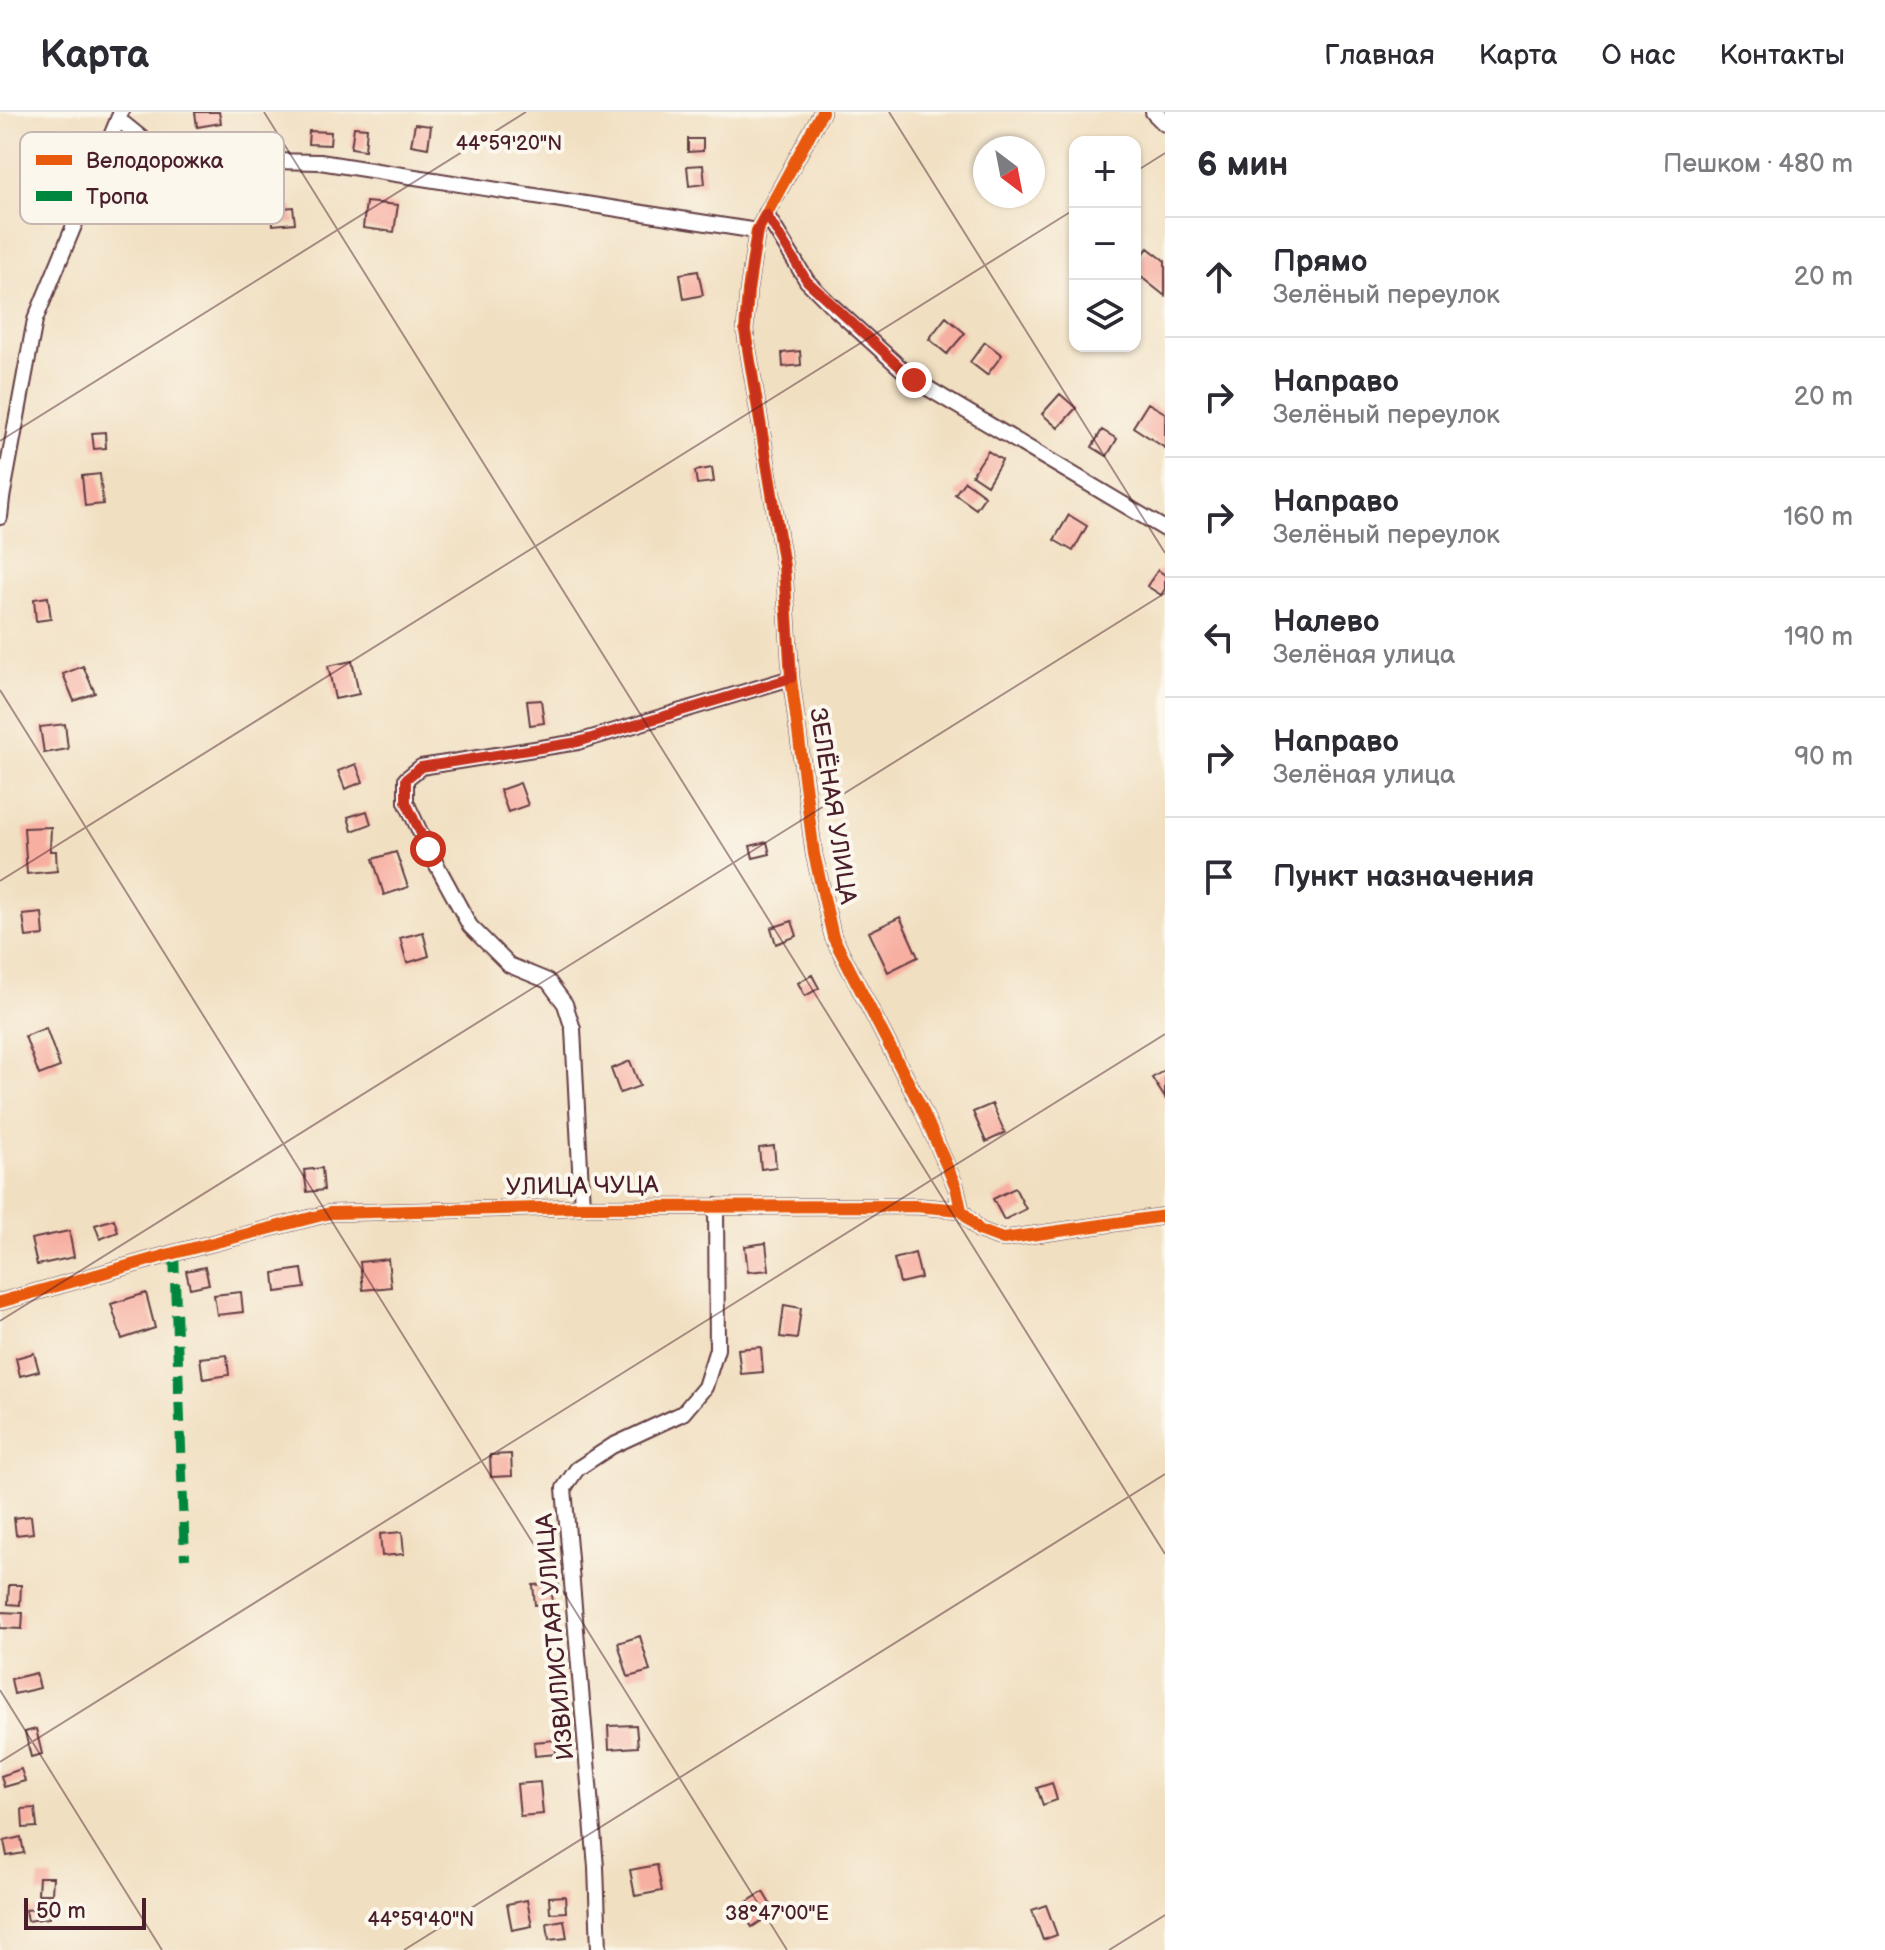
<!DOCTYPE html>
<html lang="ru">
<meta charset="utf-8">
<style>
:root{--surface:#fff;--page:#f7f7f7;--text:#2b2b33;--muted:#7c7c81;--line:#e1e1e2}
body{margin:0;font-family:"Balsamiq Sans",sans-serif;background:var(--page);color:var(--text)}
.controls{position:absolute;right:24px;top:24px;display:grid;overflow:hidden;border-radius:16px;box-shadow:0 2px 6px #0004}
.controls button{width:72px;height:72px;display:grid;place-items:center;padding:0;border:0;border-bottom:2px solid var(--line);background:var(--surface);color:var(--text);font:40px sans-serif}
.compass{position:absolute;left:973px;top:24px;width:72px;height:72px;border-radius:50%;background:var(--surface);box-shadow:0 2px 6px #0004;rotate:148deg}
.scale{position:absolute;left:24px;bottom:20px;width:122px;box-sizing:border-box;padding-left:8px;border:4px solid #4a1f2b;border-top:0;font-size:22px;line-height:28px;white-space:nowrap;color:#4a1f2b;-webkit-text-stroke:6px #fbf7ec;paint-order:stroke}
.stop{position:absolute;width:24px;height:24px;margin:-18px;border:6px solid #c8321e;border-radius:50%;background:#fff}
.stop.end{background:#c8321e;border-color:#fff;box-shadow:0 2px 8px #0008}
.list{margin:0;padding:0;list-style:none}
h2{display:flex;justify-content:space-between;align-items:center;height:104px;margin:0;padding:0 32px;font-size:34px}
h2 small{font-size:26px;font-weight:400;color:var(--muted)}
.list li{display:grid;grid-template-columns:52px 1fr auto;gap:24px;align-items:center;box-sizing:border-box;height:120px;padding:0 32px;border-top:2px solid var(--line)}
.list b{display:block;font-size:30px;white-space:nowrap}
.list p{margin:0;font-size:26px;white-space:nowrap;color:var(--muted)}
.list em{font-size:26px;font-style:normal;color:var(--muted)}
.icon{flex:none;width:44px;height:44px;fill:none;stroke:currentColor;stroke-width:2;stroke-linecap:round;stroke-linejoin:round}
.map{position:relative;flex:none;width:1165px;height:1838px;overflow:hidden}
header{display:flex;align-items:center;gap:48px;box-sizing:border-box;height:112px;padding:0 40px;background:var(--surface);border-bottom:2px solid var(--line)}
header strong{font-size:38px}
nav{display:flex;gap:44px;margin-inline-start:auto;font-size:28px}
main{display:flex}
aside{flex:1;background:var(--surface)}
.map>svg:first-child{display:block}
.building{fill:#f7afa1}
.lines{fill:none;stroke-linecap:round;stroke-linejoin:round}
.minor-casing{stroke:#633c42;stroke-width:18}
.tertiary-casing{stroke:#633c42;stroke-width:20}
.minor{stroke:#fff;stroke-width:14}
.tertiary{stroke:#fff;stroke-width:16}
.quiet{stroke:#00873e;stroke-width:10;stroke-dasharray:20 10;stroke-linecap:butt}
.cycleway-casing{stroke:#fbf7ec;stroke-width:17}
.cycleway{stroke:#e8590c;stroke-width:12}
.route{stroke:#c8321e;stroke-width:10}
.ticks{fill:none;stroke:#4a1f2b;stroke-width:2;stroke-opacity:0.45}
.labels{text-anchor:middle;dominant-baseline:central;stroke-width:8;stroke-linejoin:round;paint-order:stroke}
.street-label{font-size:24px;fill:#4a1f2b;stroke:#fbf7ec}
.key{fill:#fbf7ec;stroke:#c6b6b2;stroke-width:2}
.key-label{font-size:22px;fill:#4a1f2b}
.ticks-label{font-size:20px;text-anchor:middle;fill:#4a1f2b;stroke:#fbf7ec;stroke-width:8;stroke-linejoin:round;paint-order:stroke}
</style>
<header>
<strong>Карта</strong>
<nav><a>Главная</a><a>Карта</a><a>О нас</a><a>Контакты</a></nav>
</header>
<main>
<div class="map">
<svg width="1165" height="1838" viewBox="0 0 1165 1838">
<rect width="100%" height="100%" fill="#fbf7ec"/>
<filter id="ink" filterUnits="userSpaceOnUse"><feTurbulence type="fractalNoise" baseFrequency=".0125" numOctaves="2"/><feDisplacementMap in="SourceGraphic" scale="16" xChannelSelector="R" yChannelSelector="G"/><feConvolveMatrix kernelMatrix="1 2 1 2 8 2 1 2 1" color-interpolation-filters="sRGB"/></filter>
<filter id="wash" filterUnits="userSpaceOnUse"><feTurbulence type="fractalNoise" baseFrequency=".006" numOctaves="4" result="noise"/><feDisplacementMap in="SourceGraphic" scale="32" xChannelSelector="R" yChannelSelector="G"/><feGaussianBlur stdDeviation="1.8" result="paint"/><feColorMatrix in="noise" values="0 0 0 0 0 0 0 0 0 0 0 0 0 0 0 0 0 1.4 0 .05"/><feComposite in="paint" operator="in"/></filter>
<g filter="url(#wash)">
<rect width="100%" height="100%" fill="#f1dfc1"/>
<g id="blocks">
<path class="building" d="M195,0H219L221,11L197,15Z
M415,12L431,14L428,36L411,33Z
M354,15L367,16L365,38L351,36Z
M309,19L331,20L330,33L308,32Z
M688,27H703V39L688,40Z
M703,53L705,72L689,74L687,54Z
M366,90L398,93L394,120L363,116Z
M293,95L295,111L273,113L272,97Z
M1148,136L1165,149V184L1135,160V152Z
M698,159L703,183L684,187L680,162Z
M946,205L965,221L947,242L929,227Z
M985,230L1002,243L987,263L970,250Z
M800,239L801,253L783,255L782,241Z
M1060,282L1076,296L1058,316L1042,302Z
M1148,291L1165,301V336L1133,315Z
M1102,318L1117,327L1107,344L1092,335Z
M105,320L106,336L94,337L92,321Z
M988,339L1002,348L987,373L972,363Z
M712,356L714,370L697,372L695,359Z
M100,362L103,392L85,394L82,364Z
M965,369L985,384L976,397L955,382Z
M1069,403L1087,414L1073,439L1054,428Z
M1158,458L1165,463V477L1161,483L1147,474Z
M48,485L51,507L36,509L34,487Z
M352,549L359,582L335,587L328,554Z
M83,554L95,581L74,589L63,562Z
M541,588L544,611L530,613L527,589Z
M65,612L68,637L44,641L40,615Z
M356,652L363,670L345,677L338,659Z
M520,671L528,693L508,700L500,678Z
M367,699L371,712L352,719L348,705Z
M51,715L50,739H56L57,759L27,762L24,716Z
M767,730L770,742L753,746L750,734Z
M396,740L408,775L384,783L373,747Z
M42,801L44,823L26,825L23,803Z
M900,805L918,845L888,860L869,820Z
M792,809L797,824L776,832L771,816Z
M423,820L429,844L407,851L400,826Z
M812,863L819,876L805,884L798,871Z
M46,916L60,955L39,963L25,924Z
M630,949L640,974L620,981L611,957Z
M1165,958V986L1152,966Z
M992,992L1005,1021L986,1030L973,1000Z
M774,1034L776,1055L761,1057L759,1036Z
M322,1056L324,1078L307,1080L304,1058Z
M1015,1076L1026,1097L1004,1108L993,1087Z
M114,1107L118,1120L100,1127L95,1113Z
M69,1119L74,1145L37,1153L31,1127Z
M766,1131L769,1158L748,1160L745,1134Z
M915,1141L921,1166L900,1171L894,1147Z
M388,1147L391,1175L363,1178L360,1150Z
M205,1155L209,1172L190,1176L186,1159Z
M302,1157L305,1176L276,1180L274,1161Z
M241,1180L243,1200L217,1203L214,1183Z
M146,1181L155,1216L122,1227L111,1192Z
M784,1193L801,1196L797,1227L780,1225Z
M761,1235L763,1260L741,1262L738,1237Z
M34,1241L39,1259L20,1264L16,1246Z
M227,1243L229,1263L203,1267L200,1246Z
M511,1342L512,1364L491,1365L490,1343Z
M31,1404L33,1421L16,1423L14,1406Z
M402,1420L404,1442L382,1444L380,1422Z
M551,1472L553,1491L535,1493L533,1473Z
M9,1473H21L20,1493L8,1492Z
M0,1500L23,1501L22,1517L0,1516Z
M640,1524L650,1559L628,1565L618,1531Z
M36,1561L40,1576L14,1582L11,1567Z
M636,1613L638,1635L609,1637L608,1614Z
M36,1617L42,1642L31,1645L25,1620Z
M555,1628L556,1642L535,1644L534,1630Z
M21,1657L25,1669L4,1675L1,1664Z
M540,1670L543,1702L520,1704L517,1672Z
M1052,1671L1057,1688L1043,1693L1037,1676Z
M35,1696L37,1715L23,1716L22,1697Z
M21,1725L24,1741L7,1744L4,1729Z
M657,1753L662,1779L635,1784L630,1758Z
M39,1765H53L52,1782H38Z
M763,1780L775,1800L752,1815L739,1795Z
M565,1784L566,1800L550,1801L549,1785Z
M527,1788L532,1814L512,1818L507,1792Z
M1046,1793L1057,1823L1043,1828L1032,1798Z
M48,1796L49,1806L27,1809L25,1798Z
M564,1808L567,1826L549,1828L547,1811Z"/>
</g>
</g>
<g filter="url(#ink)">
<use href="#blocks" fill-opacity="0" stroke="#633c42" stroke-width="2"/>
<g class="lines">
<g class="minor-casing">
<path id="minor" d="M822,0L757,119L748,179L745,219L784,454L791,566L814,742L833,825L921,995L956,1075L961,1098
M118,7L150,33L180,47L320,50L757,119
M766,102L807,169L831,193L914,268L1165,417
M0,405L2,386L35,208L121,0
M582,1095L573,917L565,892L548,869L509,853L470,814L428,737L406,690V667L421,655L578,630L791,566
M0,1190L174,1141L330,1101L582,1095L915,1094L961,1098L979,1118L1003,1127L1165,1104
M599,1838L596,1755L564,1376L577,1357L612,1334L683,1301L705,1275L717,1237L716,1094"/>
</g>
<g class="tertiary-casing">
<path id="tertiary" d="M1154,0L1165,11"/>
</g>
<use href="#minor" class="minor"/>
<use href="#tertiary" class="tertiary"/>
<path class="quiet" d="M174,1141L185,1447"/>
<g class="cycleway-casing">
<path id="cycleway" d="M822,0L757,119L748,179L745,219L784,454L791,566L814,742L833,825L921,995L956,1075L961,1098
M0,1190L174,1141L330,1101L582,1095L915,1094L961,1098L979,1118L1003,1127L1165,1104"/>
</g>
<use href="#cycleway" class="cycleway"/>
</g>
</g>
<g class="lines" filter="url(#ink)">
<path class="route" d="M428,737L406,690V667L421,655L578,630L791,566L784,454L745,219L748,179L757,119L766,102L807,169L914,268"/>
</g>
<path class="ticks" d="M264,0L1165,1442M889,0L1165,441M1135,60L1165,41M0,329L526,0M0,578L787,1838M0,769L1075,97M0,1209L1165,481M0,1578L162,1838M0,1650L1165,922M404,1838L1165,1362M1109,1838L1165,1803"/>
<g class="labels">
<g class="street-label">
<text transform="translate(833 694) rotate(81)">ЗЕЛЁНАЯ УЛИЦА</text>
<text transform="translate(582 1074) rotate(-1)">УЛИЦА ЧУЦА</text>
<text transform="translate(555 1525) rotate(-95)">ИЗВИЛИСТАЯ УЛИЦА</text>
</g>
</g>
<rect x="20" y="20" width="264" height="92" rx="12" class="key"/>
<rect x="36" y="43" width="36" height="10" fill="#e8590c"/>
<rect x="36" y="79" width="36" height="10" fill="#00873e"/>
<g class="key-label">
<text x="86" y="56">Велодорожка</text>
<text x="86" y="92">Тропа</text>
</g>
<g class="ticks-label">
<text x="509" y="38">44°59'20"N</text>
<text x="777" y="1808">38°47'00"E</text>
<text x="421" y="1814">44°59'40"N</text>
</g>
</svg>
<div class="controls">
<button>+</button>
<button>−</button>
<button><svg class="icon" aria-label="layers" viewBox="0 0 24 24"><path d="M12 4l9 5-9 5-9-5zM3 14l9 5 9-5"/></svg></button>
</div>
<svg class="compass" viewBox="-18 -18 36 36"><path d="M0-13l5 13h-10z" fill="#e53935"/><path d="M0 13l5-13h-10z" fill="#7c7c81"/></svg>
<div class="scale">50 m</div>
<div class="stop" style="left:428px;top:737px"></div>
<div class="stop end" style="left:914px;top:268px"></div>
</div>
<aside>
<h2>6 мин<small>Пешком · 480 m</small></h2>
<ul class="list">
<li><svg class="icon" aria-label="ahead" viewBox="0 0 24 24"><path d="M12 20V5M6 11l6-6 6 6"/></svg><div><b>Прямо</b><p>Зелёный переулок</p></div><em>20 m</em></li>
<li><svg class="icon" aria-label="right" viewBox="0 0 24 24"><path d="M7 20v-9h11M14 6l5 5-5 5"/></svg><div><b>Направо</b><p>Зелёный переулок</p></div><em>20 m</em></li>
<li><svg class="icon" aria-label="right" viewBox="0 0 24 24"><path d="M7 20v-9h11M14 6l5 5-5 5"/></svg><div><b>Направо</b><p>Зелёный переулок</p></div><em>160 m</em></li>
<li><svg class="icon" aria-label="left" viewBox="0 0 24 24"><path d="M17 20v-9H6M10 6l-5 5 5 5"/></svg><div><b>Налево</b><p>Зелёная улица</p></div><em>190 m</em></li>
<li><svg class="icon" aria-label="right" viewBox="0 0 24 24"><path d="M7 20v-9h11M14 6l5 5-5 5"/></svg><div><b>Направо</b><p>Зелёная улица</p></div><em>90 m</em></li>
<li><svg class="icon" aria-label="arrive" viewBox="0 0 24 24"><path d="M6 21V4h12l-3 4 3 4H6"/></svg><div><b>Пункт назначения</b></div></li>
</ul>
</aside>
</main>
